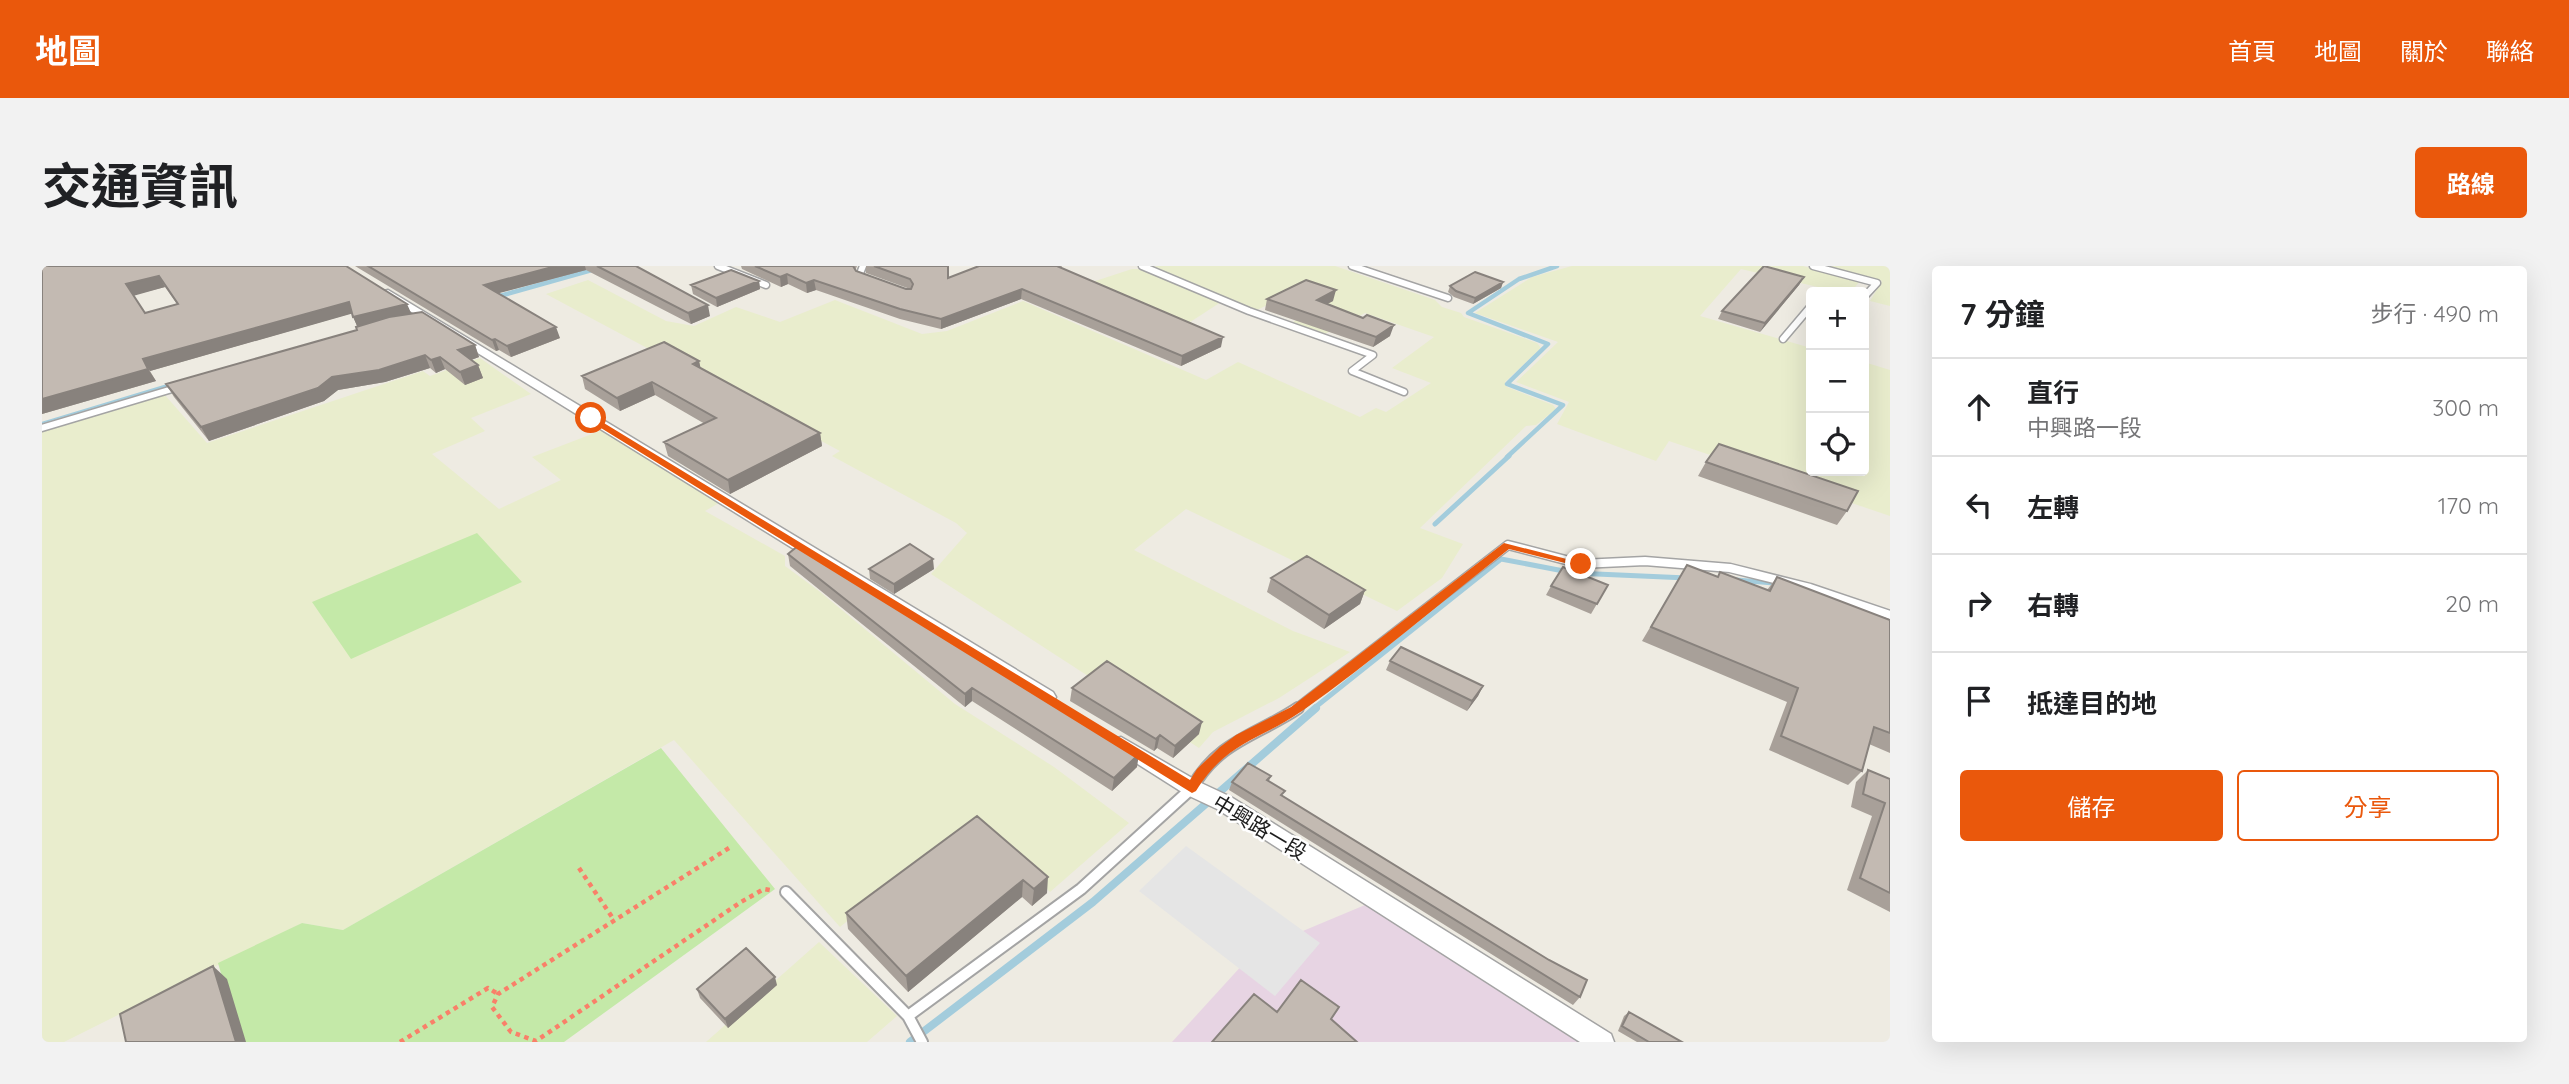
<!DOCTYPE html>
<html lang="zh-TW">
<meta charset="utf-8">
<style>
:root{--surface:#fff;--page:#f2f2f2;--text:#202124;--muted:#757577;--line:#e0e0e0;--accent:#ea580c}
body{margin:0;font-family:Quicksand,"Noto Sans TC",sans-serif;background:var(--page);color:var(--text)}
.controls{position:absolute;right:21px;top:21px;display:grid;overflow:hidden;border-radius:7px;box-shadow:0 7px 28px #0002}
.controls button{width:63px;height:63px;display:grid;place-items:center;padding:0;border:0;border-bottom:2px solid var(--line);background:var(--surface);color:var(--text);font:35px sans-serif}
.stop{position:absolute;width:21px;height:21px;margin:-16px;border:5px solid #ea580c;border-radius:50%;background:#fff}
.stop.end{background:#ea580c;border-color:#fff;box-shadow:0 2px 7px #0008}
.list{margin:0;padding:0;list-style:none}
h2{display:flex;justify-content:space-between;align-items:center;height:91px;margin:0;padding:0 28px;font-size:30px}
h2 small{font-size:23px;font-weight:400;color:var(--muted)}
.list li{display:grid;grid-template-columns:46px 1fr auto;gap:21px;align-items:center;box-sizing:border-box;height:98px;padding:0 28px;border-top:2px solid var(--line)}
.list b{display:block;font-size:26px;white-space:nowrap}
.list p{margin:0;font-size:23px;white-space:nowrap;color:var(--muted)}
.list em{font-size:23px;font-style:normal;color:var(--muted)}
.actions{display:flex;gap:14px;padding:21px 28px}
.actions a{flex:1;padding:16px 0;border:2px solid var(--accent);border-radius:7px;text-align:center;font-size:24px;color:var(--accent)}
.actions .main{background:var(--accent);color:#fff}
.icon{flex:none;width:38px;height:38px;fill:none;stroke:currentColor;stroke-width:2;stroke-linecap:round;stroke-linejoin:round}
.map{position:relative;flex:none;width:1848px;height:776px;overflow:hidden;border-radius:7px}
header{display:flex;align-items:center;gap:42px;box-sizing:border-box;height:98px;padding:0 35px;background:var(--accent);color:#fff}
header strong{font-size:33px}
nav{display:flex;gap:38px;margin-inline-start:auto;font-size:24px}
.intro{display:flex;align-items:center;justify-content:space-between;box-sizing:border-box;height:168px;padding:0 42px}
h1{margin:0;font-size:49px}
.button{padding:18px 32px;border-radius:7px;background:var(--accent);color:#fff;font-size:24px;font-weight:700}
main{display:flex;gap:42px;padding:0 42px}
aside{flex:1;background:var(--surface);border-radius:7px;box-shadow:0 7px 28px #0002}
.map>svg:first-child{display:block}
.industrial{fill:#e7d4e3}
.farmland{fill:#e9edcd}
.grass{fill:#c4e9a8}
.parking{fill:#e5e5e5}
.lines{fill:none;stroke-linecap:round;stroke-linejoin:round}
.stream-far2{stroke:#a3ccdc;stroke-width:4.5}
.stream-far1{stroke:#a3ccdc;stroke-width:5}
.stream{stroke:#a3ccdc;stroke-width:8}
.service-far2-casing{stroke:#a4a4a4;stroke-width:9}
.service-far1-casing{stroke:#a4a4a4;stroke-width:11}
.service-casing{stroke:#a4a4a4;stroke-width:14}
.minor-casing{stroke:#a4a4a4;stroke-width:3}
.path{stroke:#f98069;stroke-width:4.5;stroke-dasharray:4.5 4.5;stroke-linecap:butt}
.service-far2{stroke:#fff;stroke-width:6}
.service-far1{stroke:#fff;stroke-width:8}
.service{stroke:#fff;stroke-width:10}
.minor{fill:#fff;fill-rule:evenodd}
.wall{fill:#a8a099;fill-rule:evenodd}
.shaded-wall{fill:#88827d}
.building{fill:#c3bab2;stroke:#88827d;stroke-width:2;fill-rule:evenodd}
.route{fill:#ea580c}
.labels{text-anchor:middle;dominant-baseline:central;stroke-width:5;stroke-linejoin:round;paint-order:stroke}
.street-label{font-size:21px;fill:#1d1d1d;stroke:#fff}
</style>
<header>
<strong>地圖</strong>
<nav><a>首頁</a><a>地圖</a><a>關於</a><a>聯絡</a></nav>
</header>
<div class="intro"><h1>交通資訊</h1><a class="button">路線</a></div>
<main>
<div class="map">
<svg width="1848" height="776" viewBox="0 0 1848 776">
<rect width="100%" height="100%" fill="#eeebe2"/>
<path class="industrial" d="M1323,639L1542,776H1130L1213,685Z"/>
<path class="farmland" d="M1114,0H1293L1393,34L1400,41L1419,47L1422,51L1495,77L1499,82L1463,116L1465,121L1511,139L1514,143L1494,159L1484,160L1378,262L1421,278L1400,312L1355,345L1144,243L1092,284L1251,365L1308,386L1237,432L1171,466L1157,482L889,308L925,267L914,257L790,190L798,185L504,28L546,14L624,55L652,60L694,41L738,56L793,34L880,68L905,65L981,35L1164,114L1196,96L1318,151L1334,142L1344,146L1389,117L1350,102L1392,71L1323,47L1281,69L1249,57L1289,35L1258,23L1215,44L1109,3Z
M1530,0H1761L1818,15L1809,26H1797L1699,3L1658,50L1769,82V205H1822V96L1848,104V250L1627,175L1614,195L1515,158L1527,136L1474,116L1516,76L1433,47L1490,11Z
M1785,0H1848V40L1828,35L1840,15Z
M1090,3H1096L1179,36L1139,62L1038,20Z
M438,92L489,128L429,152L443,165L390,188L457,243L519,214L490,191L563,163L677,237L663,245L743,290V300L777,325L913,438L1012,501L1087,557L1008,626L932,552L798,661L632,474L301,664L260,657L22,776H0V163L122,128L165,177L381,105L388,110Z
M777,676L855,750L825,776H664Z"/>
<path class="grass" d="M435,267L480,316L309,393L270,336Z
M619,482L733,623L522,776H199L176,697L260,657L301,664Z"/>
<path class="parking" d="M1144,580L1278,677L1233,730L1097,625Z"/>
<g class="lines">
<path class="stream-far2" d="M454,31L564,0
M0,158L133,118
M1465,191L1521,139L1465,118L1506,78L1426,47L1477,13L1515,0"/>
<path class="stream-far1" d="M1393,258L1467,190
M1694,314L1732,317
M1271,443L1459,293L1532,307L1645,312"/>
<path class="stream" d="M868,776L1051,636L1274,442"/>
<g class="service-far2-casing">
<path id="service-far2" d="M676,0L724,19
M821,0L817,10L825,13
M1100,0L1207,45L1331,89L1310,105L1362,126
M1310,0L1406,32
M1771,0L1835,17L1822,31
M1741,73L1769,40
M0,162L137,121"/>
</g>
<g class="service-far1-casing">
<path id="service-far1" d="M1254,443L1466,279L1539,298L1603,295L1688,302L1768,322L1848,349"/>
</g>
<g class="service-casing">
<path id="service" d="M744,626L866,750
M880,776L866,750L1039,623L1150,522C1176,475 1216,469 1256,442"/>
</g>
<g class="minor-casing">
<path id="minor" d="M346,24L1011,426L1014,431L1011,436H999L342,29V25Z
M1079,471L1157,516L1189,531L1569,768L1572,776H1538L1175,543L1143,528L1072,483L1069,478L1072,473Z"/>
</g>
<path class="path" d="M687,582L456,728L450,741L469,766L494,775L699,636L722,623L728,624
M537,602L572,654
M358,776L446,722L456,728"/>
<use href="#service-far2" class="service-far2"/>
<use href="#service-far1" class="service-far1"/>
<use href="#service" class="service"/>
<use href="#minor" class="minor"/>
</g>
<path class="wall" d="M0,0H304L369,48L433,79L437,91L429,94L436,99L441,112L423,119L403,103L394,107L388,102L343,116L296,124L282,135L167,175L132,131L124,118L315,64V60L310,47L108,105L114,115L0,148ZM123,21L135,38L103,47L91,29Z
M313,0H594L668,50L649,58L544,4L456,27L518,72L469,91L457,84L454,85Z
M699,0H815L813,5L864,23H868L824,7V0H907L906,12L937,0H1020L1019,2L1179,81L1139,100L979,33L899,63L858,53L774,24L765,27L746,18L739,21L700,3Z
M1762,11L1757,19L1718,66L1676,53L1680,45Z
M717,15L718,23L675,41L651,28L649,19Z
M1461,16L1459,22L1431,38L1412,31L1406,26L1408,20Z
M1225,33L1291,35L1285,38L1348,70L1331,81L1223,44Z
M657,95L658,102L778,167L780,180L688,228L626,190L622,176L663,158L613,129L578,145L543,123L540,110Z
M1664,196L1805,245L1795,259L1656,210Z
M746,288L1095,501L1070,525L930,435L923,441L748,300Z
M1645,299L1675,311L1725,324L1735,311L1848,354V487L1827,478L1820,505L1806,519L1727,484L1745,436L1600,375Z
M827,303H892L852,328L828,313Z
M1229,312L1323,324L1318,338L1282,363L1225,326Z
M1566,319L1549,348L1504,329L1509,320Z
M1348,395L1441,420L1436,430L1425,445L1344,404Z
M1030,422L1157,468L1131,492L1115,482L1112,485L1028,435Z
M1826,504L1848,513V646L1805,624L1830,550L1809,541L1814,516Z
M1229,510L1227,515L1241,530L1538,731L1531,739L1187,524L1190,516Z
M935,550L1005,627L990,640L980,631L866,726L806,663L804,647Z
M735,719L686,762L658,732L655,723Z
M1587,746L1640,776H1595L1576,765L1582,750Z"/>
<path class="shaded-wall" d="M514,0H543L544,4L446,30L442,19Z
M745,8L746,18L739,21L738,11Z
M117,10L123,21L91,30L84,18Z
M1762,11L1757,19L1718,66L1723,57Z
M772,14L774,24L765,27L764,17Z
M717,15L718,23L675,41L674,32Z
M1461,16L1459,22L1431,38L1433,32Z
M980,23L979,33L899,63V53Z
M1294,24L1291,35L1272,45L1275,34Z
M307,36L312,47L108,105L101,93Z
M365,38L370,49L316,62L311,51Z
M666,39L668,50L649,58L646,47Z
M1352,59L1348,70L1331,81L1334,71Z
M514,61L518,72L469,91L465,80Z
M1181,71L1179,81L1139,100L1140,90Z
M453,73L457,84L454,85L450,74Z
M433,79L437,91L421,97L416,84Z
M383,89L388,102L343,116L296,124L282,135L167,175L159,161L290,111Z
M398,91L403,103L394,107L389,94Z
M657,95L660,108L651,98Z
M436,99L441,112L423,119L418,106Z
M106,103L114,115L0,148V133Z
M610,116L613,129L578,145L575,132Z
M778,167L780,180L688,228L686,214Z
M891,293L892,303L852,328V318Z
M1323,324L1318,338L1282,363L1287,349Z
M1441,420L1436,430L1425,445L1430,435Z
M930,422V435L923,441V428Z
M1160,456L1157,468L1131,492L1133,480Z
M1118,469L1115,482L1112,485L1114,473Z
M1097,488L1095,501L1070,525L1072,512Z
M1006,611L1005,627L990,640L992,623Z
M981,614L980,631L866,726L864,710Z
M171,700L185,713L204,776H194Z
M733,711L735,719L686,762L683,753Z"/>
<path class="building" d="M0,0H304L365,38L311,51L307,36L101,93L106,103L0,133ZM117,10L136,38L103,47L84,18Z
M326,0H514L442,19L514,61L465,80L453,73L450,74Z
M555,0H594L666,39L646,47Z
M713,0H811L814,5L864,23H869L871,18L868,13L832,0H906V12L937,0H1015L1181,71L1140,90L980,23L899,53L858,43L772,14L764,17L745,8L738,11Z
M1722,0L1762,11L1723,57L1680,45Z
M689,4L717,15L674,32L649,19Z
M1433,6L1461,16L1433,32L1414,25L1408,20Z
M1264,14L1294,24L1275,34L1321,52L1325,49L1352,59L1334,71L1225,33Z
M380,46L433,79L416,84L436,99L418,106L398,91L389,94L383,89L337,104L290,111L276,122L159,161L124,118L315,64L314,61L347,51Z
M622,76L657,95L651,98L778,167L686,214L622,176L674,152L610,116L575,132L540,110Z
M1677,178L1816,225L1805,245L1664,196Z
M868,278L891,293L852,318L827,303Z
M757,279L1097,488L1072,512L930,422L923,428L746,288Z
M1265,290L1323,324L1287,349L1229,312Z
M1645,299L1676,311L1678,306L1728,325L1735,311L1848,354V467L1832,461L1820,505L1739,470L1756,422L1609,361Z
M1521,301L1566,319L1555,338L1509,320Z
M1359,381L1441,420L1430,435L1348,395Z
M1065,395L1160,456L1133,480L1118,469L1114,473L1030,422Z
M1206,497L1229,510L1225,514L1243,525L1239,529L1507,694L1545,714L1538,731L1190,516Z
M1826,504L1848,513V627L1818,612L1843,537L1821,528Z
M935,550L1006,611L992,623L981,614L864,710L804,647Z
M704,682L733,711L683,753L655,723Z
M171,700L194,776H84L78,748Z
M1259,714L1297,741L1289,753L1315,776H1170L1212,728L1235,746Z
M1587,746L1640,776H1607L1580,760Z"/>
<path class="route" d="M546,151H552L1148,514L1155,503L1178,481L1194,469L1249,441L1462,277L1544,298L1539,301L1467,283C1398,337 1331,395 1260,445C1217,475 1185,475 1154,525L1150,527L546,154Z"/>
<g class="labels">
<g class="street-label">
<text transform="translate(1218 561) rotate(31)">中興路一段</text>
</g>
</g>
</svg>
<div class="controls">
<button>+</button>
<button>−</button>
<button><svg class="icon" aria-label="locate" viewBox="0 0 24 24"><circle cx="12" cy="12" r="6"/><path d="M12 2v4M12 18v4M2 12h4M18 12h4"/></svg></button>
</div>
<div class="stop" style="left:549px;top:152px"></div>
<div class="stop end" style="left:1539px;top:298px"></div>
</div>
<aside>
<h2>7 分鐘<small>步行 · 490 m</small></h2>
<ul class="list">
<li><svg class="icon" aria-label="ahead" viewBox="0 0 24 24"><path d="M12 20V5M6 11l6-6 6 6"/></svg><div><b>直行</b><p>中興路一段</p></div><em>300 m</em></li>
<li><svg class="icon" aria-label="left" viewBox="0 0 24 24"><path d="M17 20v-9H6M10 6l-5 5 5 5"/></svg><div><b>左轉</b></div><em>170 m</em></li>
<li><svg class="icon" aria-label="right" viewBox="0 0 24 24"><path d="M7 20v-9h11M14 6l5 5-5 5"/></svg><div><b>右轉</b></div><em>20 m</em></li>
<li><svg class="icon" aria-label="arrive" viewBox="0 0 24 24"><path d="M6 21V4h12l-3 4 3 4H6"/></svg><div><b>抵達目的地</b></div></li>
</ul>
<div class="actions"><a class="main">儲存</a><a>分享</a></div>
</aside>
</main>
